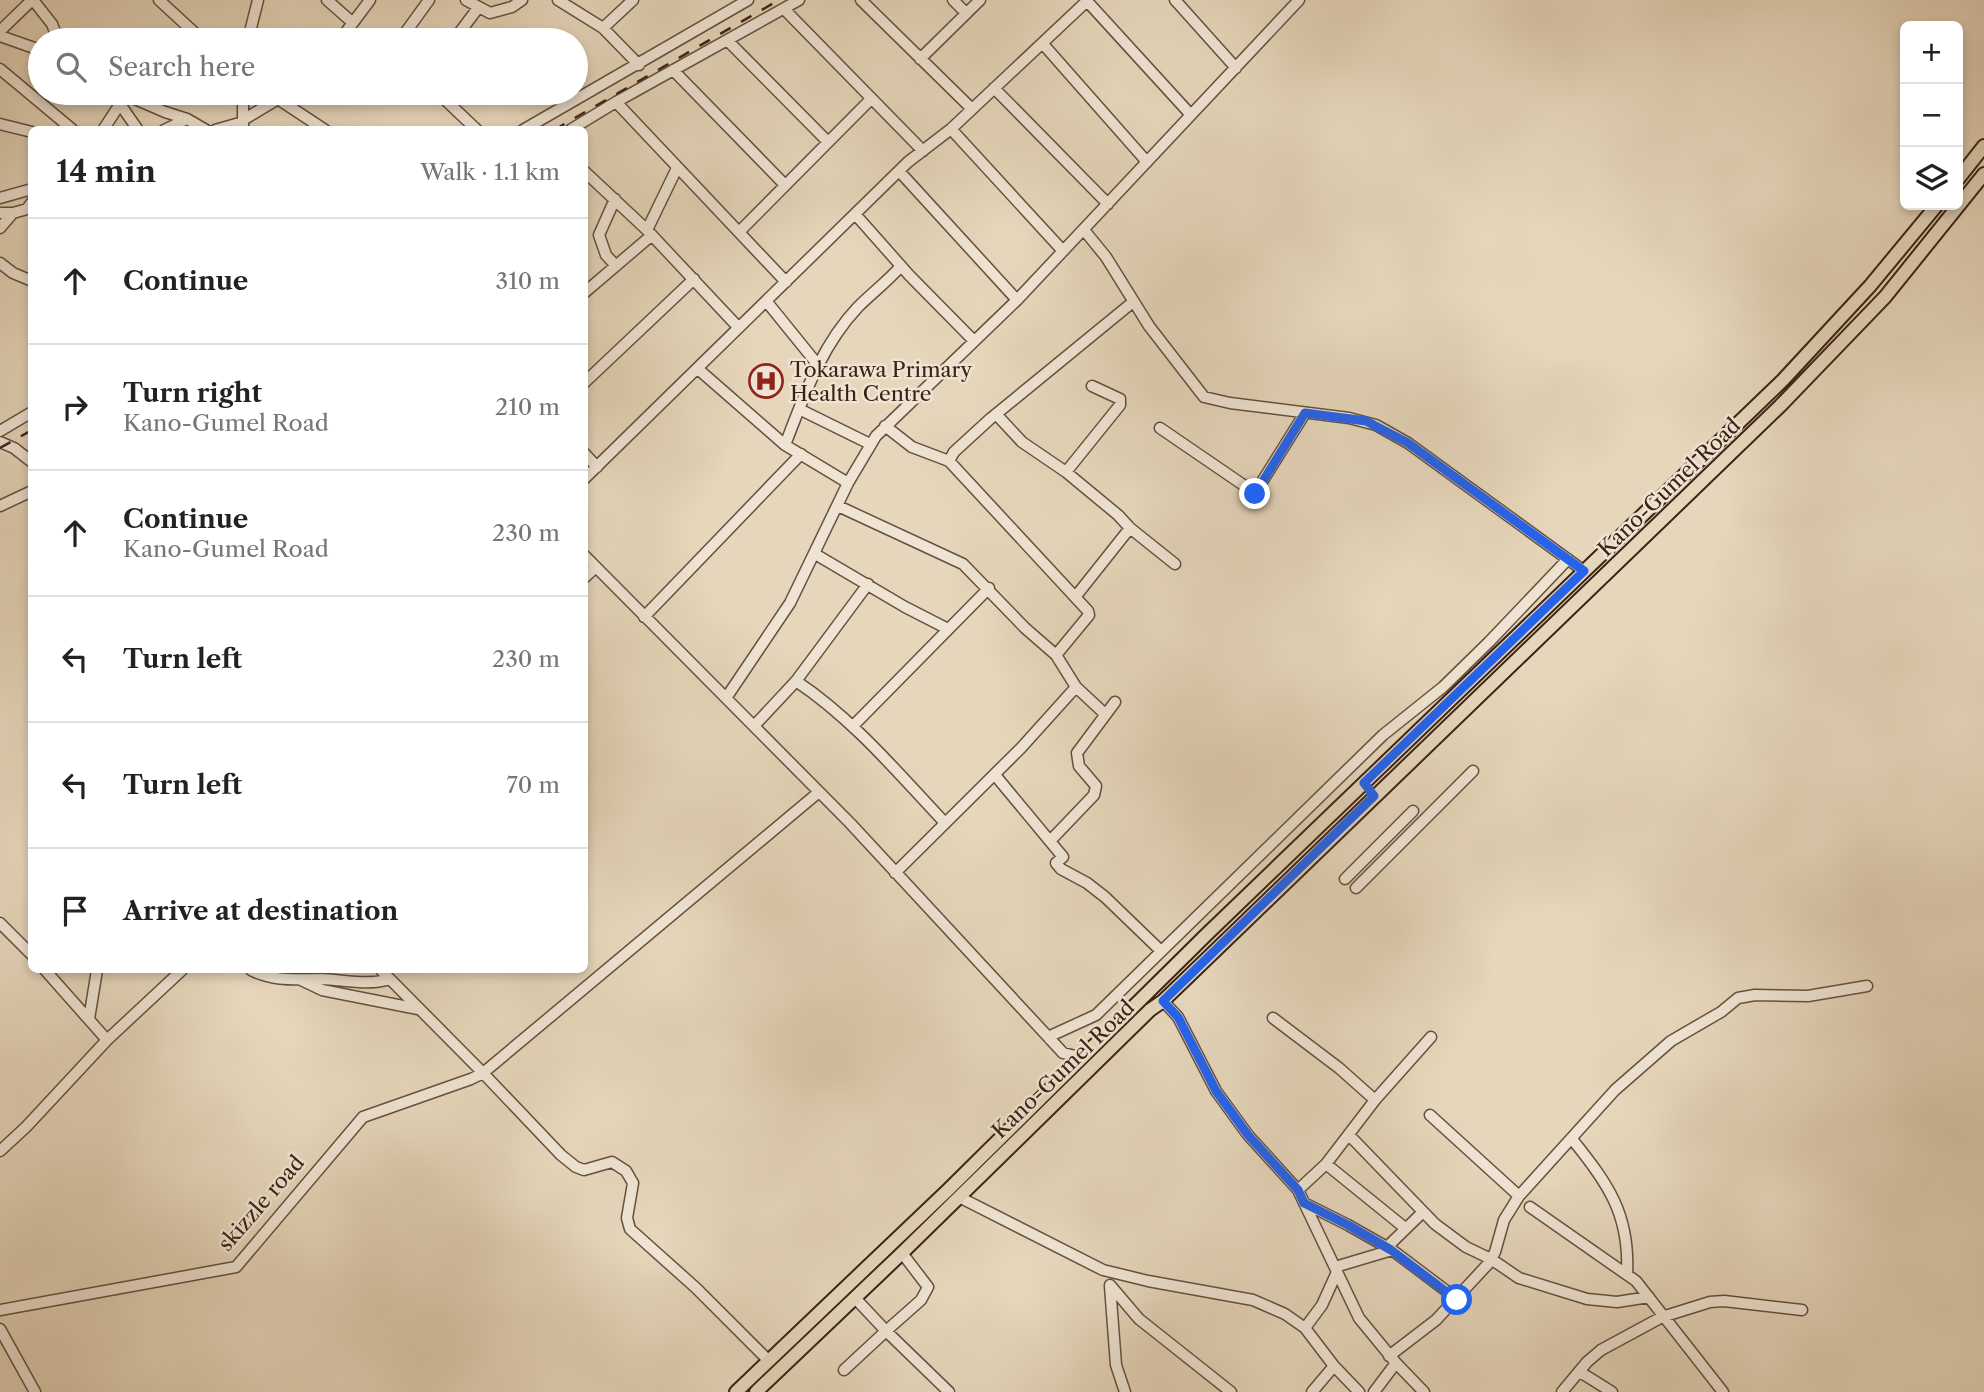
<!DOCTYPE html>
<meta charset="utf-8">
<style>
:root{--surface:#fff;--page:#f6f6f6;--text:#222;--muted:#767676;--line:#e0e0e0}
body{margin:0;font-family:"Libre Caslon Text",serif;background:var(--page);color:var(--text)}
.controls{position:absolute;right:21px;top:21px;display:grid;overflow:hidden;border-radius:10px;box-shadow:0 4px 10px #0003}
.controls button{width:63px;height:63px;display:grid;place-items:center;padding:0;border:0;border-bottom:2px solid var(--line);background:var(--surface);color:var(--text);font:35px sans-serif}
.stop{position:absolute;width:21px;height:21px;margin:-16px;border:5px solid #2563eb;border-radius:50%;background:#fff}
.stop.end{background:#2563eb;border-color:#fff;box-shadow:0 2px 7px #0008}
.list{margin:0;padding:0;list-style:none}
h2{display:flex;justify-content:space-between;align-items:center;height:91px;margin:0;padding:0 28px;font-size:30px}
h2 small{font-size:23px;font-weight:400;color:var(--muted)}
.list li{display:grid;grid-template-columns:46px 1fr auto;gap:21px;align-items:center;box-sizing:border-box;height:126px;padding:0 28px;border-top:2px solid var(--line)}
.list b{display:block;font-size:26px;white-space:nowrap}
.list p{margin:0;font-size:23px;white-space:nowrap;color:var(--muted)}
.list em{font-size:23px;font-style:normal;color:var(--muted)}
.icon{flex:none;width:38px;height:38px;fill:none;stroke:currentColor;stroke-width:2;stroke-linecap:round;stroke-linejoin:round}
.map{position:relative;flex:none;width:1984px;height:1392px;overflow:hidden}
.search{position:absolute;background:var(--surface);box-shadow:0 4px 10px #0003;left:28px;top:28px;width:560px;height:77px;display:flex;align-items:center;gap:18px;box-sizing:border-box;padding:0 24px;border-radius:38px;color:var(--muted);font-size:26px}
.panel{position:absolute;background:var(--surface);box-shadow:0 4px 10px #0003;left:28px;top:126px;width:560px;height:847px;border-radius:10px}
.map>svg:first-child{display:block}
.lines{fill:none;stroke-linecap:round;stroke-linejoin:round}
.minor-casing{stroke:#65503e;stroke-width:13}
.major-casing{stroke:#3a2315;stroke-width:16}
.minor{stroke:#efe4d3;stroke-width:10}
.major{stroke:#e6d6bb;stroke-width:12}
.rail{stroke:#3a2315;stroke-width:2.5;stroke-dasharray:12 12;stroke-linecap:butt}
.route{stroke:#2563eb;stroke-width:9}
.labels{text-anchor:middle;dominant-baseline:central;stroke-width:5;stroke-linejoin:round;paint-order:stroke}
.poi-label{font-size:21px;fill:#3a2315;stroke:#efe4d3;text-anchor:start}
.street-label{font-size:21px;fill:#3a2315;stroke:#efe4d3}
</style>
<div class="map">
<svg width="1984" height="1392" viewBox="0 0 1984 1392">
<rect width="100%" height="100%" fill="#e6d6bb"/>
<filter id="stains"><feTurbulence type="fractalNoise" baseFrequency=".00286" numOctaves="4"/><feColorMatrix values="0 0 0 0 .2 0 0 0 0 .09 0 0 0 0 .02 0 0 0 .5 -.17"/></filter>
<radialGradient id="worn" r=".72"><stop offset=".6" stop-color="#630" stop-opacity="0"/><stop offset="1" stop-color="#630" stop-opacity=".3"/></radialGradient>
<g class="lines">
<g class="minor-casing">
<path id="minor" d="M33,0L52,24L58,40
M159,0L197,35L208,40
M327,0L353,23
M466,0L490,13L512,7L522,0
M558,0L603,28L639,65
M861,0L972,109
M953,0L966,13
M1086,0L1191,115
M1175,0L1236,68
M784,9L923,151
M603,28L633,0
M0,31L32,0
M0,36L40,50
M248,40L258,0
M340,40L370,0
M400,40L429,0
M454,40L478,8
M728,41L828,142
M1043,44L1147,162
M920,59L980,0
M0,69L73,130
M673,70L785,185
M994,88L1108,204
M121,93L165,112L187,119L206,130
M274,93L278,99L325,130
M438,93L477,130
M616,102L786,282
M120,104L138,130
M243,120L278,99
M0,124L32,132
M951,129L1063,251
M103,130L120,104L121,93
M164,130L187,119
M215,130L243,122
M243,130V93
M523,130L748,0
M570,130L616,102L799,0
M584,171L647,230L738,327
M899,171L1017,300
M0,198L32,189
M615,199L599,235L606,255L616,266
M0,213H13L27,209L32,202
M855,214L909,275L974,341
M0,228L13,213
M647,230L677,168
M1084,230L1106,257L1149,326L1204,397L1230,403L1349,418L1376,425L1408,443L1584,571
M740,231L871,99
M0,263L13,273L32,281
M584,293L652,235
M767,302L818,365
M698,369L785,445L848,483
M584,383L694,279
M799,409L870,444
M996,414L1022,442L1066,472L1118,515L1130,528L1175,564
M885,426L912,447L949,461L1088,611L1089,615L1056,655
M1160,428L1255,493L1305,413
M0,431L32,412
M0,442L14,448L32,462
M785,445C804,396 821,346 858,307C872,293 888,281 901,266
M584,453L597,467
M949,461L954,452L990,419L1133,302
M1066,472L1120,405V399L1092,386
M584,479L908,162L951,129L1088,0
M0,506L32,491
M838,506L963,564L1025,628L1056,655L1076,687L1105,714
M815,554L905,607L948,629
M584,555L850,823L1063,1053L1080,1057
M584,578L596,567
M1076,596L1130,528
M644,617L801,454
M796,681C853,719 898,773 945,823
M726,698L790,603L848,483L876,436L1017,300L1299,0
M754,726L796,681L868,584
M853,726L989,588
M995,775L1063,857L1056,863L1061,869L1087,883L1105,897L1161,951
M1050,841L1094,795L1096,786L1079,766L1077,753L1115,702
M895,873L1021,748L1076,687
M1345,879L1413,811
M1356,888L1473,771
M0,923L32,955
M45,970L107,1040
M251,970C274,982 297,979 322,979C345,980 368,986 390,979
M381,970L483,1073L561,1155L576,1167L584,1170L612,1162L626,1171L633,1183L627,1218L630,1229L696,1288L769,1361
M301,980L322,990L418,1009
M1163,1001L1178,1017L1216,1091L1248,1135L1298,1190L1359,1318L1396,1363L1424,1392
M1273,1018L1339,1068L1375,1100
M89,1019L97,970
M1048,1037L1096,1015L1383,735L1443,687L1489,642L1568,559
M1430,1115L1519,1196
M1349,1135L1435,1224L1466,1247L1491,1259L1519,1278L1587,1299L1617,1302L1649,1297
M1572,1139C1608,1184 1630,1214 1627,1274
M0,1151L26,1127L107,1040L182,970
M1326,1164L1405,1228
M1298,1190L1326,1164L1375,1100L1431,1037
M959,1197L1103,1270L1148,1281L1253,1300L1285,1314L1305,1328L1334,1366L1359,1392
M1304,1203L1348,1225L1392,1250L1457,1299
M1530,1207L1636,1281L1723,1392
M1386,1248L1423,1212
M1335,1267L1392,1250
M1110,1285L1139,1319L1231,1392
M1110,1286L1116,1365L1125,1392
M855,1298L886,1331L921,1300L928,1287L902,1253
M0,1310L236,1267L363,1117L471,1079L483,1073L819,792
M1305,1328L1322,1305L1337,1272
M0,1329L35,1392
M1389,1356L1436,1320L1488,1264L1495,1252L1504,1220L1519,1196L1615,1090L1671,1041L1721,1012L1738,998L1755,995L1808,996L1867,986
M844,1370L886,1331L949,1392
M1580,1372L1612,1392
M1312,1392L1334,1366
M1374,1392L1396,1363
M1562,1392L1587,1362L1601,1350L1662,1317L1710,1302L1724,1301L1802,1310"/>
</g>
<g class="major-casing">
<path id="major" d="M1958,179L1984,146
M736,1392L949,1189L1206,935L1783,380L1870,286L1937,205
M756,1392L902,1253L1150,1010L1163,1001L1780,406L1885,297L1984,174"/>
</g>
<use href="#minor" class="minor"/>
<use href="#major" class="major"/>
<path class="rail" d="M554,130L779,0
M0,448L32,430"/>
</g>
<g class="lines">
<path class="route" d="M1255,494L1305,413L1366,421L1408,443L1584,571L1364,783L1374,796L1163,1001L1178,1017L1216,1091L1248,1135L1298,1190L1304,1203L1348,1225L1391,1250L1457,1300"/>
</g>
<defs>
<g id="hospital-ring" transform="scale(1.75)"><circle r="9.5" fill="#efe4d3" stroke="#8f2418" stroke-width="1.5"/><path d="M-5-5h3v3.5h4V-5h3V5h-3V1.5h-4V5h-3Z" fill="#8f2418"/></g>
</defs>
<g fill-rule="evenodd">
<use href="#hospital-ring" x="766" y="381"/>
</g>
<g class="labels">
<g class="poi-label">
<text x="790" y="369">Tokarawa Primary<tspan x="790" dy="24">Health Centre</tspan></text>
</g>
<g class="street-label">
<text transform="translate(1669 487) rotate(-44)">Kano-Gumel Road</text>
<text transform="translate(1063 1069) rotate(-44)">Kano-Gumel Road</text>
<text transform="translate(261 1203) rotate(-49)">skizzle road</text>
</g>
</g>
<rect width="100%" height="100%" filter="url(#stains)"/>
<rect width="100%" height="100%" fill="url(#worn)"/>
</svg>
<div class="controls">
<button>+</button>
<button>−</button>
<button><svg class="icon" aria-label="layers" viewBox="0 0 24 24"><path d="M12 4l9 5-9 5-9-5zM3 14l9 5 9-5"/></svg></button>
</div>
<div class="stop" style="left:1457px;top:1300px"></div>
<div class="stop end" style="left:1255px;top:494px"></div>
<div class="search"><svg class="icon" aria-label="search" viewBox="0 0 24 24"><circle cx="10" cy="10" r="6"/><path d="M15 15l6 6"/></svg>Search here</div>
<section class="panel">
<h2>14 min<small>Walk · 1.1 km</small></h2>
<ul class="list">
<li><svg class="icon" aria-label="ahead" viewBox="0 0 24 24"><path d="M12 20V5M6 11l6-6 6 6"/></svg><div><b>Continue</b></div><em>310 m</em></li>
<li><svg class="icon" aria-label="right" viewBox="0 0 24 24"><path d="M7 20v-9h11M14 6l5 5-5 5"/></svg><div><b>Turn right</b><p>Kano-Gumel Road</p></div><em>210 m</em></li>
<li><svg class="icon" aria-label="ahead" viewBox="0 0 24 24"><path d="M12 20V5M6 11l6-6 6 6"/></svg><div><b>Continue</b><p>Kano-Gumel Road</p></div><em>230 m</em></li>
<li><svg class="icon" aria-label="left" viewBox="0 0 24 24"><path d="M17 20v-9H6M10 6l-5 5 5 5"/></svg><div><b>Turn left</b></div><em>230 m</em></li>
<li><svg class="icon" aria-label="left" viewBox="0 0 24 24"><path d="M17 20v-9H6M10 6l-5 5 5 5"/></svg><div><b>Turn left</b></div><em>70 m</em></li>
<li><svg class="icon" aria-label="arrive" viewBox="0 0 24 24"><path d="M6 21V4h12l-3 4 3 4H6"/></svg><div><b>Arrive at destination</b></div></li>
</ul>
</section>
</div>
